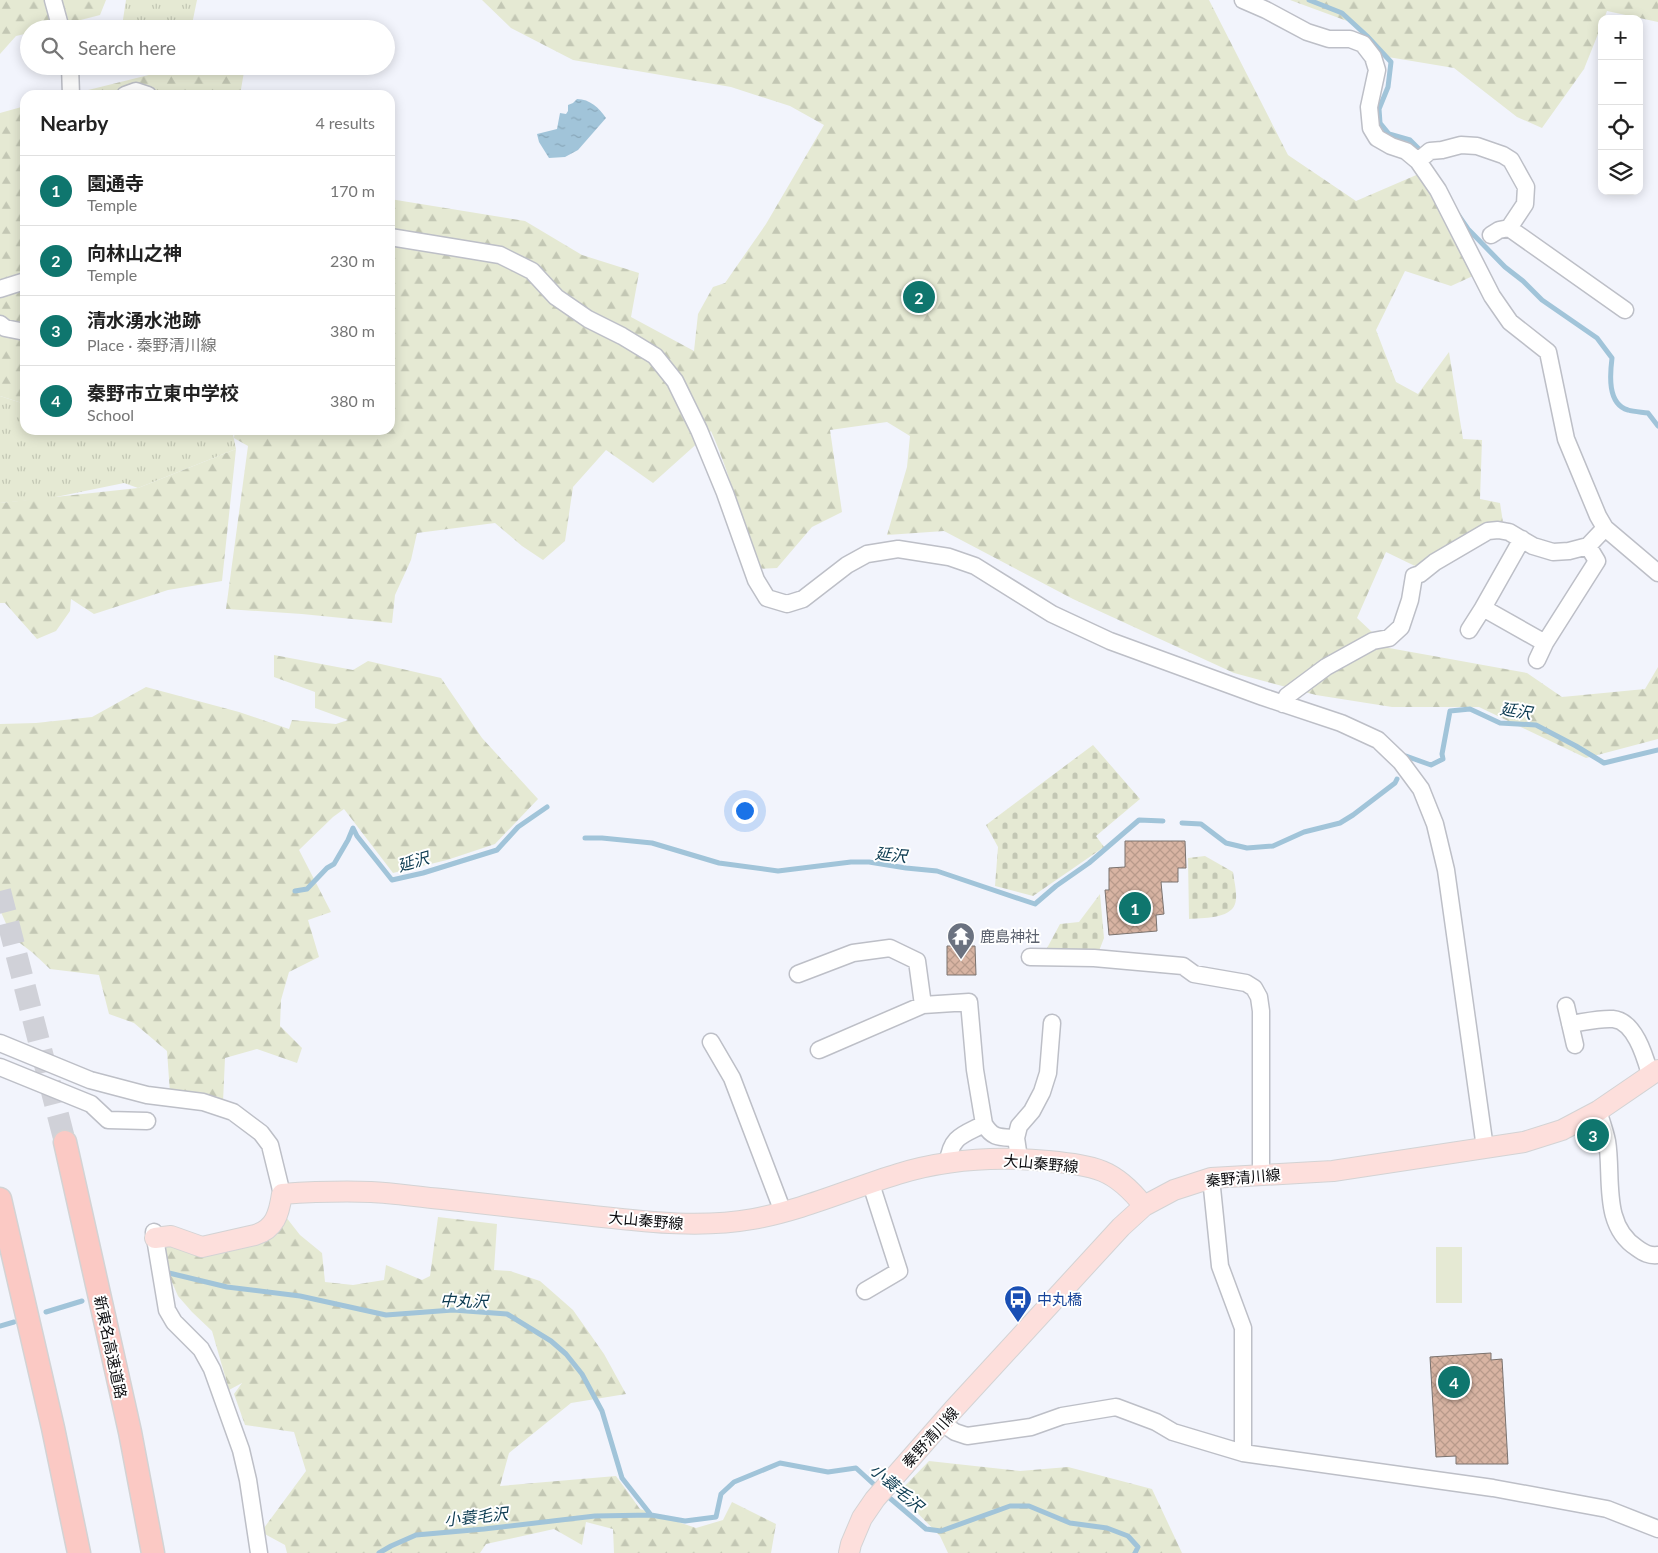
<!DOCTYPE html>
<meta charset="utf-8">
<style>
:root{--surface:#fff;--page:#f6f6f6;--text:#222;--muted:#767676;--line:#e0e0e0;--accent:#0f766e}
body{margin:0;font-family:Lato,"Noto Sans JP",sans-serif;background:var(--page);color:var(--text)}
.controls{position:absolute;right:15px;top:15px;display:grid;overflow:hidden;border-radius:10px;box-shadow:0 2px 12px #0003}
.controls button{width:45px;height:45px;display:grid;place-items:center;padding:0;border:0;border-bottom:1px solid var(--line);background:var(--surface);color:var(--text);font:25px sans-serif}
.you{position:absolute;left:744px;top:810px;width:18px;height:18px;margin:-12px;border:4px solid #fff;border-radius:50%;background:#1a73e8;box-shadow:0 0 0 8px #1a73e833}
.badge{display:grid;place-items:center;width:32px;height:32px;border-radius:50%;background:var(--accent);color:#fff;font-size:16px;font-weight:700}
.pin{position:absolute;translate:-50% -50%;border:2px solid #fff;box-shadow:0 1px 5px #0006}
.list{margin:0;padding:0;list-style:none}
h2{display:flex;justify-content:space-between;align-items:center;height:65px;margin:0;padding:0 20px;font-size:21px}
h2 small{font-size:16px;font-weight:400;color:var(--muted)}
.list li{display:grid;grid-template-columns:32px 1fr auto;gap:15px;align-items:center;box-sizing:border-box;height:70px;padding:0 20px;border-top:1px solid var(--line)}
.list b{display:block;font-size:19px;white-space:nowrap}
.list p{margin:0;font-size:16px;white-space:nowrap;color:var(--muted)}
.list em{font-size:16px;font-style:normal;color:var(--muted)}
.icon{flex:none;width:28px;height:28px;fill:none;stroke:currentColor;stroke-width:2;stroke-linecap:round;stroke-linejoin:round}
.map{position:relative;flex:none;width:1658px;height:1553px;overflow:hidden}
.search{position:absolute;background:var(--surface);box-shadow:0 2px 12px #0003;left:20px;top:20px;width:375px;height:55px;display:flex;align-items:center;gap:12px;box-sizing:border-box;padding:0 18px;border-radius:28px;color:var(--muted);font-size:19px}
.panel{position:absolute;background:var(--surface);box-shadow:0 2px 12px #0003;left:20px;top:90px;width:375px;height:345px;border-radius:15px}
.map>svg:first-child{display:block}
.grass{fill:url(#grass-tufts)}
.forest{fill:url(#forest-firs)}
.cemetery{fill:url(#cemetery-stones)}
.pitch{fill:#e5e9d3}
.water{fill:url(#water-ripples)}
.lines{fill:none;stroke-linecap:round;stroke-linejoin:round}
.stream{stroke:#a1c4d9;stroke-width:5}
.building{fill:url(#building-cross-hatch);stroke:#7a726e}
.highway-tunnel{stroke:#d0d1d8;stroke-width:22;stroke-dasharray:22 11;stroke-linecap:butt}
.minor-casing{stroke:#bdbfc7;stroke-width:19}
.major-casing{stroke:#d3d3d4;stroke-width:22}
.highway-casing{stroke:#d3d3d4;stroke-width:25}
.minor{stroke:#fff;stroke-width:16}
.major{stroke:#fddfdc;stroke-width:20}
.highway{stroke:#fbc9c4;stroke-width:22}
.labels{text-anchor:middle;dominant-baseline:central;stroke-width:4;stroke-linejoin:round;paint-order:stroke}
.worship-label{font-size:15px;fill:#5b616d;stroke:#fff;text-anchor:start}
.street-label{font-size:15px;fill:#0c0c0f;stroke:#fff}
.transit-label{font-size:15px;fill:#164399;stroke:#fff;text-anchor:start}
.water-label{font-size:16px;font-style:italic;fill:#0b3a50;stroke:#fff}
</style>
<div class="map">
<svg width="1658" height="1553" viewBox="0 0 1658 1553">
<defs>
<pattern id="grass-tufts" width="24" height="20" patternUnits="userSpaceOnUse" patternTransform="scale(1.25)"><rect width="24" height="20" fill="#e5e9d3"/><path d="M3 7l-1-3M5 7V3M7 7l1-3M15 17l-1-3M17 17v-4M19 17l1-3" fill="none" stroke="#c3c7b4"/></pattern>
<pattern id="forest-firs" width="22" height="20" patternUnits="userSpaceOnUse" patternTransform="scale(1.25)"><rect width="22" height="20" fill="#e5e9d3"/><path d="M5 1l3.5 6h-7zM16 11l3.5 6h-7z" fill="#c3c7b4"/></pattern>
<pattern id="cemetery-stones" width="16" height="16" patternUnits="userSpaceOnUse" patternTransform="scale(1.25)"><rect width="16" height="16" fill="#e5e9d3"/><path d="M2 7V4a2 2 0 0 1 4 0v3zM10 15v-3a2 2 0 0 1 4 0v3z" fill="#c3c7b4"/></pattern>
<pattern id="water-ripples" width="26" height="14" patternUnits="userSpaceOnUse" patternTransform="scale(1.25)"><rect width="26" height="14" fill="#a1c4d9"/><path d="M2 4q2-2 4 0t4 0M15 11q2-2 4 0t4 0" fill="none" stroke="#89a7b9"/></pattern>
<pattern id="building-cross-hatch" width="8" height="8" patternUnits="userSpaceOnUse" patternTransform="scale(1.25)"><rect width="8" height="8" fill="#d8b4a3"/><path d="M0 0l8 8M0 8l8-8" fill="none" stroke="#b89a8b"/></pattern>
</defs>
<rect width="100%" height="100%" fill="#f2f4fc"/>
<path class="grass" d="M126,0H197L191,29H124L122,26Z
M146,66H184L183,68L151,74Z
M0,396L25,404V430H232L236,449L138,488L124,483L46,499L0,503Z"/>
<path class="forest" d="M0,0H106L100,15L46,29H29V33L16,36L0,54Z
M482,0H1209L1288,155L1356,201L1421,173L1475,275L1451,286L1405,271L1376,330L1396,382L1418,394L1449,352L1463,439L1482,440L1480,499L1500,503L1504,529L1417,567L1386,552L1357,618L1389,648L1527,673L1562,697L1645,689L1658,667V739L1586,758L1479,707H1392L1316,695L1234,673L1073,599L944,531L887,535L907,467L910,436L887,422L830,430L842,512L812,527L777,568L753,569C742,521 731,476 711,431L653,483L606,450L573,487L565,541L543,560L522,546L495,523L417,533L411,560L395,595L392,623L302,614L226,609L248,446L234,438L235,430H390V199L525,221L582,255L639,273L631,317L694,351L698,314L713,287L725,283L766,224L824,125L790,106L731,87L573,60L511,28Z
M1290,0H1658V22L1607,11L1604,19H1602V24L1584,69L1542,128L1517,117L1454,68L1388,57L1358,25Z
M185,66H245L240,95H68Z
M25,106V404L0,396V113Z
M236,449L222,581L168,590L94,614L71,599L70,611L56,631L37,639L5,603H0V503L138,488Z
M274,655L353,670L368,661L441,678L482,738L538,799L495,844L447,860L393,873L344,809L333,817L299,850L331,912L308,920L319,957L289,972L281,1000L280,1026L302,1048L297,1063L257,1049L225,1058L223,1102L170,1093L167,1051L134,1023L109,1014L99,975L50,969L33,953L12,937L0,910V724L36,723L92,717L146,687L239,712L289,729L292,720L336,724L348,720L315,708V692L274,677Z
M282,1212L300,1235L322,1253L325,1282L353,1285L384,1280L386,1265L422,1280L430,1276L438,1217L497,1224L494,1270L510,1271L540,1281L573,1310L604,1354L626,1394L571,1403L509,1453L500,1486L616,1476L640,1509L696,1528L723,1520L732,1502L776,1524L771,1553H614L613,1529L586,1522L582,1545L554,1529L486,1544L480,1553H287L285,1545L261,1532L306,1471L294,1432L245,1425L234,1394L242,1383L229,1390L212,1331L192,1312L178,1296L165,1266L161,1242L237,1249Z
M929,1461L1020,1471L1068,1467L1152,1489L1182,1553H948L940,1536L898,1493Z"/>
<path class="cemetery" d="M1093,745L1140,799L1096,836L1104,847L1033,896L995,886L998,847L986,825Z
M1205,856L1233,872C1234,881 1238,895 1235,904C1230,919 1202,918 1189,919L1188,858Z
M1100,894L1104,938L1099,951L1046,950L1060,924L1079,922Z"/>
<path class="pitch" d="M1436,1247H1462V1303H1436Z"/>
<path class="water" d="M577,99C590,99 599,108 606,118L578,150L565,157L549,158L539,142L537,134L557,129L560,113L566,114L568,111V105L573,103Z"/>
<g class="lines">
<path class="stream" d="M1309,0L1342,13L1367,36L1391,62L1388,87L1379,109L1380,123L1389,134L1410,140L1423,153
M1459,216L1468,229L1505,267L1523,281L1542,300L1597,338L1612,358C1610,374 1607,404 1628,410C1634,412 1642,412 1648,413L1658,426
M1406,756L1431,765L1443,759L1442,754L1450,711L1470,709L1500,723L1536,725L1576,746L1604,763L1658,750
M1182,823L1201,824L1226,843L1247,848L1273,846L1304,832L1340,823L1353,815L1395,783L1397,779
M585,838H602L652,843L719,863L778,871L851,862H869L906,868L937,871L1035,904L1056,886L1089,863L1139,820L1163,821
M295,891L307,889L327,868L334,864L348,840L353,828L357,836L392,880L423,873L497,850L518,827L547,807
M169,1273L227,1287L300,1296L386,1315L453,1310L507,1314L551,1341L566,1354L582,1374L602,1411L622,1478L651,1515
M46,1312L82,1301
M0,1326L14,1322
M885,1494L926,1529L941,1531L1010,1506H1029L1070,1523L1107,1528L1128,1536L1138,1547L1135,1553
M379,1553L391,1546L416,1535L484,1529L595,1516L651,1515L685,1521L716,1517L721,1494L734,1482L780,1463L828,1472L856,1468L879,1489"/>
</g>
<path class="building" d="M1125,841H1185L1186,868H1178V882H1161L1164,914L1156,915L1157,931L1109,935L1105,890H1109V868L1125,867Z
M947,946H975L976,975H947Z
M1491,1353V1360L1502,1359L1508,1464H1456V1456L1436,1457L1430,1357Z"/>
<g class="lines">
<path class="highway-tunnel" d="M0,891L65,1142"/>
<g class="minor-casing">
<path id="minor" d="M53,0L61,29
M1243,0L1266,10L1307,32L1329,39H1350L1363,44L1373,57L1377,70L1369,107L1371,128L1377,138L1391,146L1406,151L1418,161L1438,190L1492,296L1510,322L1548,352L1566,439L1598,516L1605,528L1658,573
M70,66L71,95
M125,95L136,91L148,95
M1418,161L1430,151L1442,150L1461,145L1477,146L1503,155L1511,160L1526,187L1525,204L1509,228L1625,310
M1491,235L1499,230L1509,228
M390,237L500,255L532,271L556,297L588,319L622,336L655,356L675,381L699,430L725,493L756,580L767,598L787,604L803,599L847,565L867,554L898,549L949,557L975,566L1052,614L1110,641L1263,697L1341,723L1378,740L1401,762L1421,789L1435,824L1446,870L1485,1148
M0,289L25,281
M0,324L5,328L25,332
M1522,539L1483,608L1545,643L1597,561L1588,546
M1469,630L1483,608
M1537,660L1545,643
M1283,704L1287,696L1326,667L1373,641L1389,638L1401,627L1410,600L1414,576L1420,574L1435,562L1488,531L1498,530L1509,532L1533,546L1553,552L1569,551L1588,546L1605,528
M1030,957L1094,958L1183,966L1194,974L1246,983L1254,988L1259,997L1261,1011V1175
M798,974L853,953L890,948L917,961L923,1005
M1566,1006L1575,1045
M1570,1024C1584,1022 1600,1018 1613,1019C1635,1021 1645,1057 1650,1074
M711,1042L732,1078L783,1212
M0,1043L90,1080L147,1095L203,1102L233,1112L261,1133L270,1145L282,1194
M819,1050L923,1005L969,1002L975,1070L984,1124
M0,1067L91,1104L108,1120L147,1121
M1598,1111C1601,1120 1605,1131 1607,1141C1613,1176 1601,1225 1637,1248C1644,1253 1649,1256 1658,1255
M1019,1158L1016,1138L1019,1126L1032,1111L1042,1092L1048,1073L1052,1023
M948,1162C951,1136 963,1135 984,1124C993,1139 1000,1137 1016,1138
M1211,1178L1220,1266L1243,1328V1453
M154,1232L167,1310L174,1322L201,1349L212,1369L241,1450L248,1480L259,1553
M865,1291L899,1271L871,1184
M942,1423L955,1432L967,1436L1031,1427L1062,1416L1116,1407L1156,1422L1173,1432L1243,1453L1493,1488L1607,1509L1658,1529"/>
</g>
<g class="major-casing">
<path id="major" d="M155,1238L171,1236L202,1247L255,1235C275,1229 279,1214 282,1194C311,1192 341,1191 371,1192C394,1193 418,1197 442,1199C489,1204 537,1210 584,1215C640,1221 697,1229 753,1219C803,1210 849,1189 898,1174C947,1159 997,1156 1048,1161C1095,1166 1114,1168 1144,1206
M849,1553L851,1544L862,1518L875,1499L953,1410L1121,1227L1144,1206L1174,1190L1211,1178L1333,1171L1524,1142L1562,1130L1598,1111L1658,1070"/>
</g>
<g class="highway-casing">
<path id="highway" d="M65,1142L130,1432L153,1553
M0,1199L53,1428L79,1553"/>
</g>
<use href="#minor" class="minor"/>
<use href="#major" class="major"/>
<use href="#highway" class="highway"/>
</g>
<defs>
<g id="temple-pin" transform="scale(1.4375)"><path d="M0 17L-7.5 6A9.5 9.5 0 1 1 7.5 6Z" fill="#6b7280" stroke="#fff"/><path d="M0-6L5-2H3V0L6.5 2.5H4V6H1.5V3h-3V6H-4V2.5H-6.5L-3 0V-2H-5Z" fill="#fff"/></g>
<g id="bus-pin" transform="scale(1.4375)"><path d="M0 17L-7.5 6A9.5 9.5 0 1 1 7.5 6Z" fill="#1a4fb4" stroke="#fff"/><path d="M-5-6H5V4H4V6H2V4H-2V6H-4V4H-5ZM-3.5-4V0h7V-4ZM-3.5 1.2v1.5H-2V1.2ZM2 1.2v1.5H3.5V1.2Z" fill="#fff"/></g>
</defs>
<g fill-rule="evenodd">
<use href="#temple-pin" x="961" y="936"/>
<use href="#bus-pin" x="1018" y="1299"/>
</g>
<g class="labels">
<g class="worship-label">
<text x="980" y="936">鹿島神社</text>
</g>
<g class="street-label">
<text transform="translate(1041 1163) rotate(5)">大山秦野線</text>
<text transform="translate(1243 1177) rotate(-5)">秦野清川線</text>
<text transform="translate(646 1220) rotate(5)">大山秦野線</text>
<text transform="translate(111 1347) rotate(78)">新東名高速道路</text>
<text transform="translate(930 1437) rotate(-48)">秦野清川線</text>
</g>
<g class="transit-label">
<text x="1037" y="1299">中丸橋</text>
</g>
<g class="water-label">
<text transform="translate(1516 710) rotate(9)">延沢</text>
<text transform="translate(891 854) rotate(6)">延沢</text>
<text transform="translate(413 861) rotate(-16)">延沢</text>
<text transform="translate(464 1300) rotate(2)">中丸沢</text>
<text transform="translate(897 1487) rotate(41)">小蓑毛沢</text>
<text transform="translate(476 1516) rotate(-6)">小蓑毛沢</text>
</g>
</g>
</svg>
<div class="controls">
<button>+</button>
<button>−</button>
<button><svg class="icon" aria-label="locate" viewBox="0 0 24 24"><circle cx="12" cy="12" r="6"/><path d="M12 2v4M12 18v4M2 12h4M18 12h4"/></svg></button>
<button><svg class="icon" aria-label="layers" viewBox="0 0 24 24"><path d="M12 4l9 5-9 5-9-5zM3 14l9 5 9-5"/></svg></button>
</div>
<div class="you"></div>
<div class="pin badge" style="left:1135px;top:908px">1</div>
<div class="pin badge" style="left:919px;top:297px">2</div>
<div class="pin badge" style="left:1593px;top:1135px">3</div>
<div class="pin badge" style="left:1454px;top:1382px">4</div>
<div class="search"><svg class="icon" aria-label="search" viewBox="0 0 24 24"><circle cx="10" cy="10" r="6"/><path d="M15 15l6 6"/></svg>Search here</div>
<section class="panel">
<h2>Nearby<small>4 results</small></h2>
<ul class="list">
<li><span class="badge">1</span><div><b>園通寺</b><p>Temple</p></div><em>170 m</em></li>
<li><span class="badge">2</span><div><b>向林山之神</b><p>Temple</p></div><em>230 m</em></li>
<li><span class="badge">3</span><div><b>清水湧水池跡</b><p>Place · 秦野清川線</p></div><em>380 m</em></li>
<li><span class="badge">4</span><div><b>秦野市立東中学校</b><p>School</p></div><em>380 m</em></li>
</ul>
</section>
</div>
